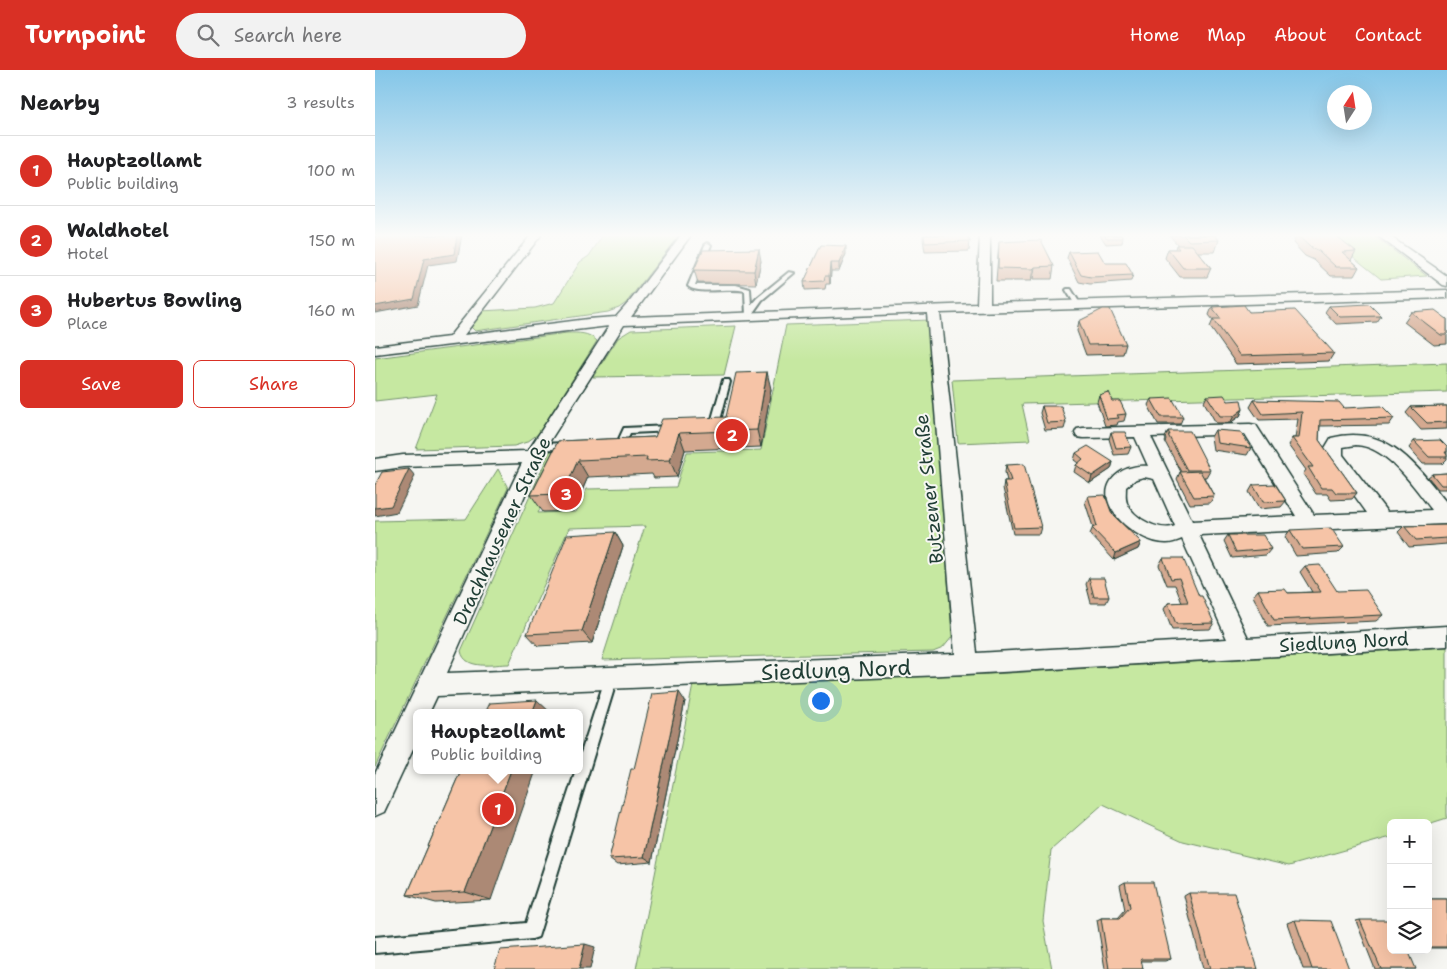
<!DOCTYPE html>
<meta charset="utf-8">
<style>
:root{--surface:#fff;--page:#f2f2f2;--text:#202124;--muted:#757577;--line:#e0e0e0;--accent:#d93025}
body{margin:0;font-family:"Shantell Sans",sans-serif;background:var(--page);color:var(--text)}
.controls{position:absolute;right:15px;bottom:15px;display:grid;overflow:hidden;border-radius:8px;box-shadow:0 5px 20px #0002}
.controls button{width:45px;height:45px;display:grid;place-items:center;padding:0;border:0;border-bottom:1px solid var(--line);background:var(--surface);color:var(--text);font:25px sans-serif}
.compass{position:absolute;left:952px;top:15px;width:45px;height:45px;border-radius:50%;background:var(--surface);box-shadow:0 5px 20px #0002;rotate:12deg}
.you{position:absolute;left:445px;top:630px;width:18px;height:18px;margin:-12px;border:4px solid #fff;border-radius:50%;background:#1a73e8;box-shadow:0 0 0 8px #1a73e833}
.badge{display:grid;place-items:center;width:32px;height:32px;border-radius:50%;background:var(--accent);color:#fff;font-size:16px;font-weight:700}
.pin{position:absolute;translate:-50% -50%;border:2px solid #fff;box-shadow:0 1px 5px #0006}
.popup{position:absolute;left:38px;top:639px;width:170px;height:65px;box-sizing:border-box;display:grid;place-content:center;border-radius:8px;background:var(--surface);filter:drop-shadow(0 1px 4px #0005);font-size:16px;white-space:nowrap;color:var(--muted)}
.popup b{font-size:19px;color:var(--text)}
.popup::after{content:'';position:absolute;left:50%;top:100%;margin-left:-10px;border:10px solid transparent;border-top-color:var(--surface)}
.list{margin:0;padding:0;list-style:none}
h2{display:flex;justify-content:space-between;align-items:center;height:65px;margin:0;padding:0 20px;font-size:21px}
h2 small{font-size:16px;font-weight:400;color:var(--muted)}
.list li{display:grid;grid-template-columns:32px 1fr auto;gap:15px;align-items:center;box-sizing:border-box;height:70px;padding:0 20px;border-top:1px solid var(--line)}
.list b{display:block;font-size:19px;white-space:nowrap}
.list p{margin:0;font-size:16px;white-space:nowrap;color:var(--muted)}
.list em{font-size:16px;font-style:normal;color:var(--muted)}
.actions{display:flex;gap:10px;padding:15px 20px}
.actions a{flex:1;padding:11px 0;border:1px solid var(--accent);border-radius:8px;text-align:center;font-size:18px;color:var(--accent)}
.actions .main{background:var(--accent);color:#fff}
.icon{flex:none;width:28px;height:28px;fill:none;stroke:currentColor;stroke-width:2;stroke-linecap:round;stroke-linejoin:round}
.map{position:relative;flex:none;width:1072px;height:899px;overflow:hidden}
header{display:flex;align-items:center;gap:30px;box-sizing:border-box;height:70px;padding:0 25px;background:var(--accent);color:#fff}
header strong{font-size:24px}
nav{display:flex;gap:28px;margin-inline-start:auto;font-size:18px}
.search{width:350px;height:45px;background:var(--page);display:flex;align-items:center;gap:12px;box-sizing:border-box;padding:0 18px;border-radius:28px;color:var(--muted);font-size:19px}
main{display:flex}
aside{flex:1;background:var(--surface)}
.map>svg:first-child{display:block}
.green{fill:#c6e8a1;stroke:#72926a}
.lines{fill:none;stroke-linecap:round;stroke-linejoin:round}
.service-casing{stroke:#1f3d34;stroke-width:4}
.minor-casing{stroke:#1f3d34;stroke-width:3}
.service{fill:#f6f6f2;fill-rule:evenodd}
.minor{fill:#f6f6f2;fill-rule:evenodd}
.wall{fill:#d4a990;stroke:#1f3d34}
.shaded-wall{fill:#ac8975;stroke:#1f3d34}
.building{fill:#f6c4a7;stroke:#1f3d34}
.labels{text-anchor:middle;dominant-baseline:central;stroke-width:4;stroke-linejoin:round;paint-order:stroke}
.street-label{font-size:19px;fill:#1f3d34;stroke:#f6f6f2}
.near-street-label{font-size:22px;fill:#1f3d34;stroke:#f6f6f2}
</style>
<header>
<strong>Turnpoint</strong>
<div class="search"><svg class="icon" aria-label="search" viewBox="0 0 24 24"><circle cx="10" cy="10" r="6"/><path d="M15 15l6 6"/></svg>Search here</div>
<nav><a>Home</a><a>Map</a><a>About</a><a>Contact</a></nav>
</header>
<main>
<aside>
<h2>Nearby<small>3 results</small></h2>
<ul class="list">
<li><span class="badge">1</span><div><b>Hauptzollamt</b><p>Public building</p></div><em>100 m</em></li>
<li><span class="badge">2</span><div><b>Waldhotel</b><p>Hotel</p></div><em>150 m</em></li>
<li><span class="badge">3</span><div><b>Hubertus Bowling</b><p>Place</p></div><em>160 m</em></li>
</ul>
<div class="actions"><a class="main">Save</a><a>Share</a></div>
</aside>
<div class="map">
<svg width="1072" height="899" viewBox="0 0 1072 899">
<rect width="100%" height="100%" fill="#f6f6f2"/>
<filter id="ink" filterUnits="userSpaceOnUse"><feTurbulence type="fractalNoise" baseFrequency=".02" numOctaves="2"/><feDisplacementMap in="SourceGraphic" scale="10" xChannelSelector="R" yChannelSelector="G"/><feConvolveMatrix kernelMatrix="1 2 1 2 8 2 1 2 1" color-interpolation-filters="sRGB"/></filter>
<g filter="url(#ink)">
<path class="green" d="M228,165H304L251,233L244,238L233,242L100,261L96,257L106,241L160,238L179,233L205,192L214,186Z
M951,165H998L1052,206L1006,209Z
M555,250L577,567L568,578L558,582L227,590L270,456L194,458L134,594C119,594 90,601 86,581L175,381L194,380L163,443L201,442L212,419L301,417L312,382L386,380L411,255Z
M361,256L349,305L218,307L243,268L256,260Z
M192,263C204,263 213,262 222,271L163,364L152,372L139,376L41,379L62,324L0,331V288Z
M1072,293V322L647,334L655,370L583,373L577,310Z
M123,399L133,418L0,697V451L91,449Z
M1072,577V748L1053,754V753H1016V767L914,796L808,771L728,734L676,780L668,851L677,899H261L318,615L615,604Z"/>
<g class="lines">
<g class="service-casing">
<path id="service" d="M333,173L336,175L320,215H361L375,219L376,235L382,228L414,202L419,203L387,230L375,247H371L370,221C355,217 322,225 313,216L330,175Z
M692,219H696L706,235L705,236H701L691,220Z
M348,310H354L355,312L343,358L342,360L337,361L333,358L335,356Z
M295,356L299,359L298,361L255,363L249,376L239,378L235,375L236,373L243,371L249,358Z
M192,373L195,374L196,376L195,378L163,380L159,377L163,374Z
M236,603L240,605L242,609L163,867L157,869L0,883V867L151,853L201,700H204V689L230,609L232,605Z"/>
</g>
<g class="minor-casing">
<path id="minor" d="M156,165H166L89,265L213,249L241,247L256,230L306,165H316L256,247L602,234L605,165H615V233L1072,220V228L565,243L602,583L852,569L807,469C802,471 797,473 792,473C760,474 706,426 747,401C754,397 765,395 773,396L760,367L708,368L702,367L700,363L702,359L708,358L875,354L881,355L939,445L992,443L954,390L950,378L956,368C1012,353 1041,395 1072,433V454L824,465L873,568L1072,556V576L592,604L62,626L54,643H42V671L9,742L0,746V704L147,393L28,397L0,401V389L28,385L153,381L234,256L0,284V276L74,267ZM552,243L580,584L72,603L171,377L249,255ZM870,364L921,446L817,451L776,367ZM981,375C1012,376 1040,418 1057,440L1012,442L968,385V377ZM769,407L779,409L800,456C785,462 759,449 752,433C750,428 751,423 751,417L761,409Z
M1002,165H1013L1072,206V216L1068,215Z"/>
</g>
<use href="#service" class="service"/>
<use href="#minor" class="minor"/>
</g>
<path class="wall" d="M548,165H592L595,171L594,181L550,182L548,169Z
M725,165H746L748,168L747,173L731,174Z
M794,165H840L844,170L840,182H823L836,198L832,207H805L790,188L793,179H800L801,175H803Z
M922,165L981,181L976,190L984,197L979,206H956L939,190L930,186L918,173Z
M624,172L679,196L677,209H658L656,211H621Z
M446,175L471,184L464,201H456L455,214H451L450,219L430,220L429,212Z
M694,182L730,193L758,205L756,211L715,214L704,212L692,188Z
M386,191L381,214L323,213L319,200Z
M954,236L1006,246L1002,252L961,254L950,242Z
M837,237L874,242L959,283L954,291L861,294L835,257L838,250L834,245Z
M1036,242L1072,249V274L1059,275L1029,252Z
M704,251L751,274L748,284L711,285L702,261Z
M396,319L386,377L310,380L302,407L279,408L277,404L213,407L198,441L168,442L156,425L183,371L280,367L351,347Z
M724,325L737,331L751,344L749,351L743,352L742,355L730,356L722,332Z
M832,326L853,331L868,339L865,346L855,353H841L829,332Z
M776,329L808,347L805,354H783L773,335Z
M879,330L969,338L1019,348L1014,355L945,356L944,370L982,423L977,429L956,430L952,424H941L928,404L931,400L913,375L917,368H920L923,349L884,350L875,337Z
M667,336L691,352L689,359L670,360L665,343Z
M1072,336V359L1046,360L1031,343L1036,337Z
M840,360L876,378L872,385L838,380L836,367Z
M793,361L835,400L831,407H829L839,426L835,433L815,434L802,409L805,402H806L790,372L791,370L790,368Z
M736,362L756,377L753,384L739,385L734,369Z
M1039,371L1072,377V389L1067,394H1048L1034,378Z
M701,383L738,392L736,399L715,413L699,402L701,395L703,393L699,390Z
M631,395L666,457L664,464H638L628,418L629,411H632L630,402Z
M1072,403V419H1063L1053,407L1057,404Z
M878,415L911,431L906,437L884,439L874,422Z
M713,426L737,444L766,472L763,479L739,490L715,464L718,457L710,432Z
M1072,455V474L1034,477L1023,462L1029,456Z
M915,460L969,477L963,483L921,486L910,467Z
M240,462L248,476L217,573L163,576L152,564Z
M853,465L896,479L891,485L857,488L849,471Z
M788,488L824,526L839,553L835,559L797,560L789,539L793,533H807L800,515H792L784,495Z
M930,496L962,521L1008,545L1001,551L893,556L878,526L883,520L913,523L937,522L925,502Z
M714,508L734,527L731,533H716L711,514Z
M310,631L277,792L242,795L234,789L259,699Z
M86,700L116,830L61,833L32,825Z
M750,812L796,889L790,891H766L768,899H730L722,850L726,848H743L750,840L745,815Z
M814,823L883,899H828L809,826Z
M1053,829H1072V878H1053Z
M920,850L974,899H928L912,853Z
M985,850L1041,899H1000L981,851Z"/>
<path class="shaded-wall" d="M82,165H87L82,191L53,195L43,235L0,243V236L49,189Z
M471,176V184L464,201V193Z
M384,179L386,191L381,214L379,201Z
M455,193L456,201L455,214L454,206Z
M660,197L658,209L656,211L658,199Z
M392,302L396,319L386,377L382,360Z
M868,339L865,346L855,353L859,346Z
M304,363L310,380L302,407L295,390Z
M203,390L213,407L198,441L188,424Z
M738,392L736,399L715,413L717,406Z
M34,399L40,406L22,442L0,446V438Z
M240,462L248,476L217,573L207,561Z
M766,472L763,479L739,490L741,483Z
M304,622L310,631L277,792L269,787Z
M162,630L176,643H157Z
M136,700H161L116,830L90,822Z
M210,874L220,877L215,899H204Z"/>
<path class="building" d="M0,165H82L79,184L49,189L39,229L0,236Z
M549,165H592L595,171L550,173Z
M729,165H746L748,168H732Z
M808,165H840L844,170L814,171Z
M922,165H960L981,181L967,182L984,197H961L944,181L935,177Z
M666,170L679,196L660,197L658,199L623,198L624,172Z
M446,175L471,176L464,193H455L454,206H450L449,211L429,212Z
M801,175H817L836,198H808L793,179H804Z
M384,179L379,201L319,200L328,180Z
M723,181L730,193H751L758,205L716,207L706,205L694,182Z
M994,234L1006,246L965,247L954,236Z
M869,235L874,242L920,240L959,283L865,286L838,249H846L837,237Z
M728,239H735L751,274L713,275L704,251Z
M1060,240L1072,249V265H1066L1036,242Z
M392,302L382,360L304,363L295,390L271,391L272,387L203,390L188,424L156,425L183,371L280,367L287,349L351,347L361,303Z
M733,322L737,331H745L751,344L742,345L744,348L732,349L724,325Z
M849,325L853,331L866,330L868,339L859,346H845L832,326Z
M797,328L808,347H786L776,329Z
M879,330L964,332L969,338L1007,336L1019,348L945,350L944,370L982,423H961L957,418H946L933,397H938L917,368H924L927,342L888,344Z
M667,336H686L691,352L672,353Z
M1071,336H1072V352L1052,353L1036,337Z
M840,360L866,362L876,378L842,373Z
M793,361H815L835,400H812L793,365H795Z
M736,362H750L756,377L741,378Z
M1065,370L1072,377V382H1070L1072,385V387H1054L1039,371Z
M713,376L738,392L717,406L701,395L708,389L701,383Z
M649,394L666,457L639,458L629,411H636L631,395Z
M34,399L16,436L0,438V415L7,402Z
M825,401L839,426L819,427L805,402Z
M1072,403V415H1066L1057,404Z
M900,414L911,431L888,432L878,415Z
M730,425L737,444L766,472L741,483L717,458L722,456L713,426Z
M1072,455V468L1041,470L1029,456Z
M956,458L969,477L927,479L915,460Z
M240,462L207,561L152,564L192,465Z
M853,465H888L896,479L861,482Z
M788,488H808L824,526H827L839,553L801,554L793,533L813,532L804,508L796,509Z
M945,495L962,521L991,520L1008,545L899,550L883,520L910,519L913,523L946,522L930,496Z
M714,508H729L734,527H719Z
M304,622L269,787L234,789L256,699H259L277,624Z
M162,630L157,643H110L115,633Z
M86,700H136L90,822L32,825Z
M750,812H778L796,889H766L768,899H734L726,848H745L755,837Z
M814,823H859L883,899H835Z
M1053,829H1072V877H1053Z
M920,850L956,851L974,899H937Z
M985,850H1016V880H1033L1041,899H1006Z
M210,874L204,899H119L125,880Z"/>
</g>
<linearGradient id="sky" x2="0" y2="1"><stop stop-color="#84c6e8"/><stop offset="0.57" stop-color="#fbfbf9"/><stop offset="1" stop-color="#fbfbf9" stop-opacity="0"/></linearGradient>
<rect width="1072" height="290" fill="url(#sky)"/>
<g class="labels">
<g class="street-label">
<text transform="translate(554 419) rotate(-96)">Butzener Straße</text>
<text transform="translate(127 461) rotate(-65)">Drachhausener Straße</text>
<text transform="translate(969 572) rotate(-3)">Siedlung Nord</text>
</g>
<g class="near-street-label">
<text transform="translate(461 600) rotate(-2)">Siedlung Nord</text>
</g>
</g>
</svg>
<div class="controls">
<button>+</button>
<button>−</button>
<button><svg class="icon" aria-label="layers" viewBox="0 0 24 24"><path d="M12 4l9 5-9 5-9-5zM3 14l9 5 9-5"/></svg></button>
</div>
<svg class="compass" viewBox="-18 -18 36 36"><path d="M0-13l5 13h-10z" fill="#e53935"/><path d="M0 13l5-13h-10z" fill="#757577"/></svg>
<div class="you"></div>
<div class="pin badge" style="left:123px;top:739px">1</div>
<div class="popup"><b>Hauptzollamt</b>Public building</div>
<div class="pin badge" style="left:357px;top:365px">2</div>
<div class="pin badge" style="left:191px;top:424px">3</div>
</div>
</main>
